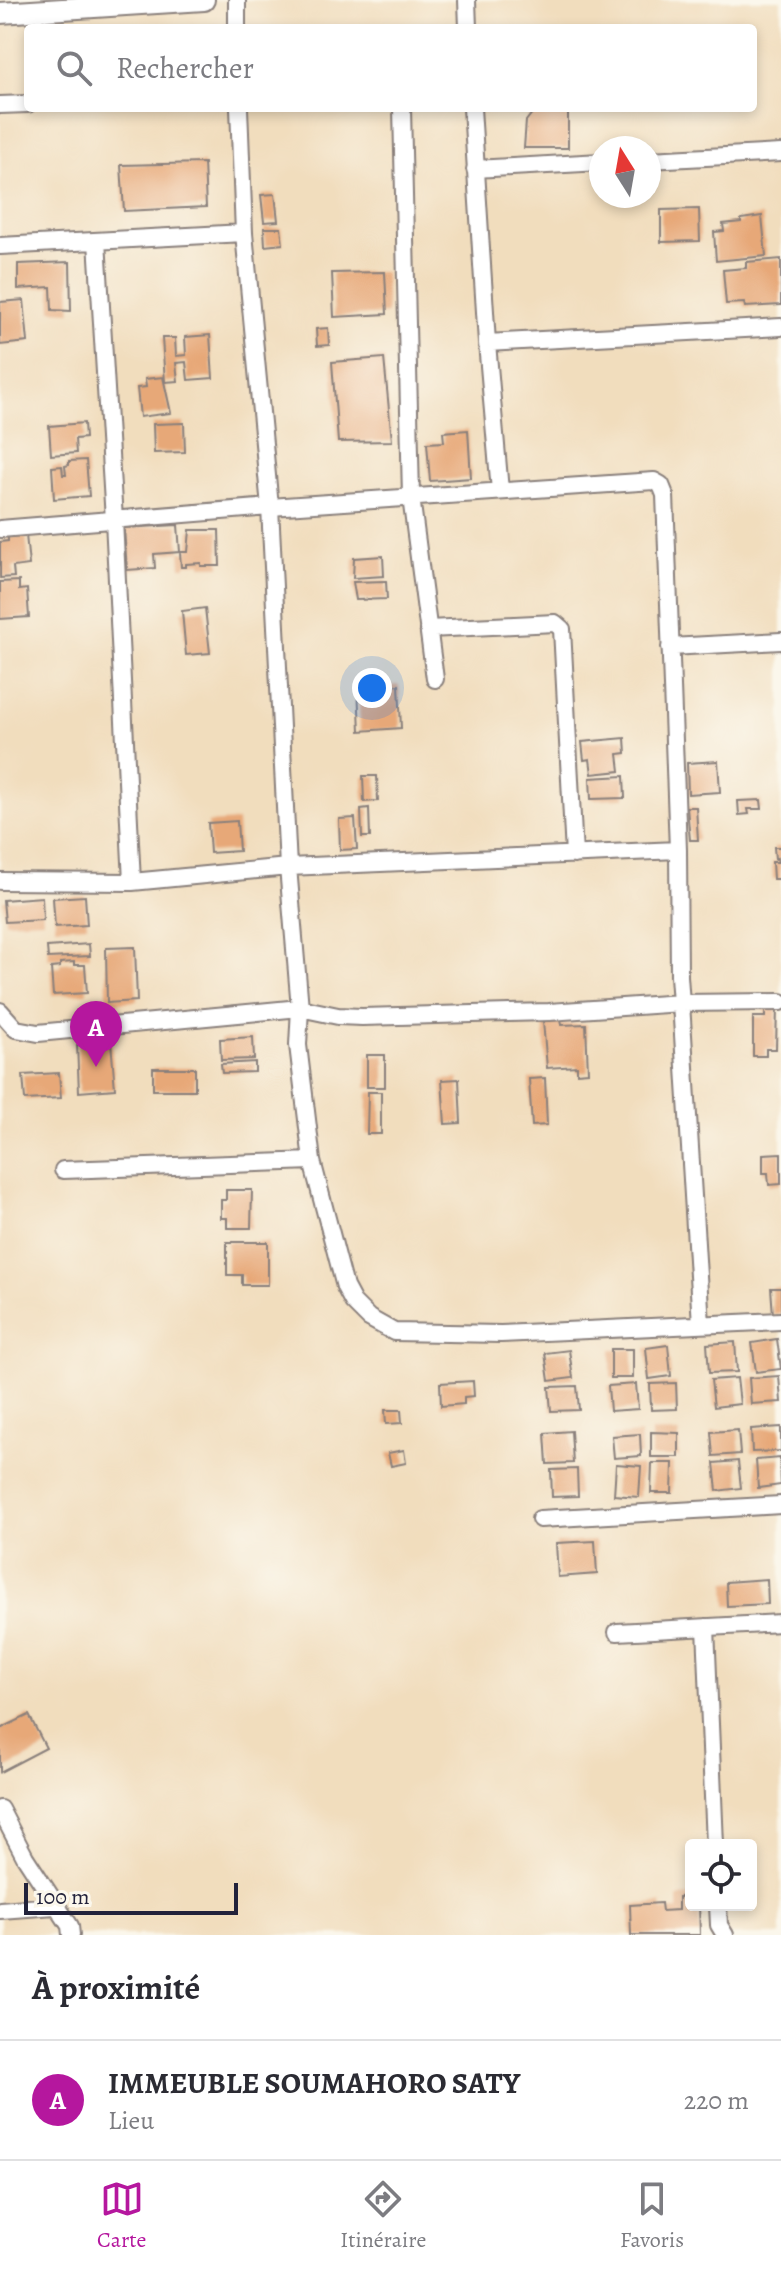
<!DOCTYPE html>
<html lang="fr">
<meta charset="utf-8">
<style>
:root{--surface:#fff;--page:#f2f2f3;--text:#2b2b33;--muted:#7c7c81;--line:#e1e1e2;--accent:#b5179e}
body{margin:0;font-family:Alegreya,serif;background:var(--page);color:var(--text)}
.controls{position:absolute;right:24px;bottom:24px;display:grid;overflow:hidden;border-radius:8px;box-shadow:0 4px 12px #0003}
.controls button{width:72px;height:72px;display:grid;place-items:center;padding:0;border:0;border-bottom:2px solid var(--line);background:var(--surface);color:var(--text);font:40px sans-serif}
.compass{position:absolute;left:589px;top:136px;width:72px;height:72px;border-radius:50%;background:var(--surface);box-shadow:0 4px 12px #0003;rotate:349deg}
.scale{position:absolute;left:24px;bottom:20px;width:214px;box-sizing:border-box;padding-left:8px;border:4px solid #22223b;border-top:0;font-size:22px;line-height:28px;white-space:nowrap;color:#22223b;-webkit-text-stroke:6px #fbf7ec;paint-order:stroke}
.you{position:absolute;left:372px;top:688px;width:28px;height:28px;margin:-20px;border:6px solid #fff;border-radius:50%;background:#1a73e8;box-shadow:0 0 0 12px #1a73e833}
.badge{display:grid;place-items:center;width:52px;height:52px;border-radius:50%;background:var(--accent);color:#fff;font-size:26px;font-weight:700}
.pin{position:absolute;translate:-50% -66px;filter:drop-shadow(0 2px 4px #0008)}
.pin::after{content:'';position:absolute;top:42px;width:28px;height:24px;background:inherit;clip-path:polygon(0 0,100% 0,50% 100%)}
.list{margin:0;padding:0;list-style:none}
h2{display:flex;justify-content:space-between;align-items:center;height:104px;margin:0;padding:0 32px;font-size:34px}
h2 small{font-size:26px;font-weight:400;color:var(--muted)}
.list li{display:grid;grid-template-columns:52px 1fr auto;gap:24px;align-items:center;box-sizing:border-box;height:120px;padding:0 32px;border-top:2px solid var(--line)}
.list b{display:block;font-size:30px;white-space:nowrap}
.list p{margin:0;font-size:26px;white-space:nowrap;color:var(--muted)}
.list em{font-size:26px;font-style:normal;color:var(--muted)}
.icon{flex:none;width:44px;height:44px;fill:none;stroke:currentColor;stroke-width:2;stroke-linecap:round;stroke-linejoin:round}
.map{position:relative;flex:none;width:781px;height:1935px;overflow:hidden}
.search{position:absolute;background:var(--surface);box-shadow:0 4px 12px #0003;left:24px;right:24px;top:24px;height:88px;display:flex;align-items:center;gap:20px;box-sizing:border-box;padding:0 28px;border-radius:8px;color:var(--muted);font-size:30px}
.sheet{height:224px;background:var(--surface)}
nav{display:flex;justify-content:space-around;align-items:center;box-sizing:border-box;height:112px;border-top:2px solid var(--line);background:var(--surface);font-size:22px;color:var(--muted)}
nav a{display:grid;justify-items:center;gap:4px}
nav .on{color:var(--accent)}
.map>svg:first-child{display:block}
.building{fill:#e7a878}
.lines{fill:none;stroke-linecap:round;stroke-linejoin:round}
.minor-casing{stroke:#8a807c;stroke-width:20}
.major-casing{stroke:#8a807c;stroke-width:24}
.minor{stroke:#fff;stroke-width:16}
.major{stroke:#fff;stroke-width:20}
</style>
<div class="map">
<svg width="781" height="1935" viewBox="0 0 781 1935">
<rect width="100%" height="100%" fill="#fbf7ec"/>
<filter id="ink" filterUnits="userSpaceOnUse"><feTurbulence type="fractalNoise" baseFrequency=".0125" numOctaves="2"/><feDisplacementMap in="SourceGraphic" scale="16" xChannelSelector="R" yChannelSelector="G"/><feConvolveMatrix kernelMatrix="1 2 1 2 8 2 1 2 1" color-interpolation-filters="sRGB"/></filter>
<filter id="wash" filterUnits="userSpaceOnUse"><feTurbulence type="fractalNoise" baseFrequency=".006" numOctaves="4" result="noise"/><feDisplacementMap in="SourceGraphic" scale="32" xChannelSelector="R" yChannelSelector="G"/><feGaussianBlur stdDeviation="1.8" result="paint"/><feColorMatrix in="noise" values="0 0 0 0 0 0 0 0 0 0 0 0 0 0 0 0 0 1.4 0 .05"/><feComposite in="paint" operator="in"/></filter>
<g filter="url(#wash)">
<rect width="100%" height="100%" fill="#f1ddbd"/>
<g id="blocks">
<path class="building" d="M536,108H568V148H524L526,121Z
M204,163L206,207L124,211L121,165Z
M275,194L278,221L264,222L261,195Z
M699,209L700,241L661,242V210Z
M762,216L766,256L716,261L714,232L724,231L723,224L741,222V219Z
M264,228H281L283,244L265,246Z
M781,259V305L745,307L744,303L726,304L723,270L746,268V262Z
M70,262L71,311L52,310L51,287L18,289V264Z
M385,272L387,314L334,317L332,273Z
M24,300L28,342L0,345V302Z
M328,328L329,345L317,346L316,329Z
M210,335L213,378L188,380L186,362L176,363L178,381L165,382L162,338H175L176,356L186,355L185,337Z
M384,358L392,441L338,442L332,362Z
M163,377L171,413L140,417L137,388L146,387L145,379Z
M84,423L85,438L75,439L76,453L51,455L49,426Z
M184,423L185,452L154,453L153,424Z
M468,430L471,478L430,481L427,443L444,442L443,432Z
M86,460L89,496L54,499L52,467L62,466L63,475H66L65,466L69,465V461Z
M178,525L180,552L154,554L155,568L127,570L124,528Z
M190,530H219L220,566H201V563L186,564V567H181L180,552H188Z
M26,535L29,565L13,567L14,577L0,578V542L8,541V537Z
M383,556L384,576L353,578L354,558Z
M19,581V590L27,589L29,617L0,619V582Z
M386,581L387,599L356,600L353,582Z
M205,608L210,653L186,655L182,611Z
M399,685L401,728L360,731L358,687Z
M625,738L626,753L618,754L620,771L592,774L590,759L584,760L582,742Z
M718,761L720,792L688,794L687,763Z
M363,776H377L378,801L364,802Z
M624,776L625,798L591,799L590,778Z
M761,800L762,809H748L749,814L739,815L738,801Z
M687,807H696L698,840H690Z
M369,808L370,837H362L361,809Z
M355,818L357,849L340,850L339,819Z
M237,821L239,851L210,853L208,823Z
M774,847H781V879H773L772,862H778L777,858L775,859Z
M85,896L87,925L55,927L53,898Z
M42,897L43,920L5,922L3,900Z
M89,944L90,956L48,958L47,947Z
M135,947L137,1001L107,1003L106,948Z
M74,962V965H85L87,993L53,995L51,968L60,967V963Z
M765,1006H777L776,1049H766V1056H753V1017H765Z
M561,1020L562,1025L586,1024L588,1072L577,1073V1066L547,1068L543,1021Z
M253,1037L254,1059L221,1060L220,1039Z
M111,1042L115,1089L79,1092L77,1045Z
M367,1055H385V1087H367Z
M255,1062V1072L222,1073L221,1064Z
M153,1068H195V1090H153Z
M59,1073L61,1098L25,1100L23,1075Z
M545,1078L547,1125L532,1126L529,1079Z
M459,1079L461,1123L445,1124L442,1080Z
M368,1092H381V1134H367Z
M781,1153V1184L769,1185L768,1173H763V1154Z
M226,1190H252L251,1228H227V1218H221V1200H226Z
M227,1242H268V1285H242V1275H227Z
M771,1288H781V1314L773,1315Z
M777,1339L781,1369L756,1372L752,1343Z
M735,1342L737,1372L709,1373L707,1344Z
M668,1345L671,1376L649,1379L646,1348Z
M611,1349H633V1378H611Z
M569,1350L573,1378L549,1381L545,1353Z
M779,1376L781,1402L751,1404L749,1378Z
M737,1378L740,1404L714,1407L711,1380Z
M473,1381L474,1396L464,1397V1404L441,1406L440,1383Z
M676,1383L677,1409L651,1410L650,1384Z
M636,1384L638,1409L610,1411L608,1386Z
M577,1386L579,1410L551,1411L549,1387Z
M385,1410H401L402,1423L386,1424Z
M781,1427V1451L752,1452L751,1429Z
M738,1430L740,1454L713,1456L711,1432Z
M571,1431L573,1463L547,1464L545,1433Z
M651,1432L679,1433V1457H651Z
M640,1434L641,1456L614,1458L612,1436Z
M404,1450L406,1463L391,1466L388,1453Z
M780,1458L781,1485L758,1488L756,1460Z
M738,1461L741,1488L717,1491L714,1463Z
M652,1463H673L672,1493H651Z
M616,1464L641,1466L639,1497L614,1495Z
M577,1469L578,1496L552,1497L551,1470Z
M595,1541L597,1574L558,1577L556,1543Z
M767,1579L768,1604L727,1606L726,1582Z
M29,1715L46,1748L0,1772V1729Z
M691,1896V1905H699L700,1935H631L630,1905L661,1903L662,1911L678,1910V1897Z"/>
</g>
</g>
<g filter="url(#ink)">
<use href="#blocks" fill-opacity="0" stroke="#8a807c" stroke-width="2"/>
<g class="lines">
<g class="minor-casing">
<path id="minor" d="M237,0V28
M467,0L468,28
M0,105L28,104
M239,108L244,233L270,507L288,867L300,1008L298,1045L312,1161L345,1287L353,1302L369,1318L394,1332L501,1334L781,1321
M402,108L411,497L435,679
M472,108L487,343L500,491
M649,160L781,153
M475,169L601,162
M97,241L114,520L132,882
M0,246L244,233
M487,343L781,327
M0,529L270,507L654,481L661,485L665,495L678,850L679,976L681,1003L781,1002
M428,629L555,623L562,629L574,855
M670,647L781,641
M0,881L132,882L288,867L678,850
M0,1011L16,1029L38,1033L300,1008L338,1016L362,1017L549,1012L681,1003L701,1324
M63,1170L312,1161
M540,1519L781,1505
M706,1627L715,1845
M617,1632L781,1623
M0,1809L25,1857L70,1926L71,1935
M718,1905L719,1925L725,1935
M0,1910L55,1906"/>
</g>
<g class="major-casing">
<path id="major" d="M0,13L204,0"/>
</g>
<use href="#minor" class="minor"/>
<use href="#major" class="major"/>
</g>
</g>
</svg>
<div class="controls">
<button><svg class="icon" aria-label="locate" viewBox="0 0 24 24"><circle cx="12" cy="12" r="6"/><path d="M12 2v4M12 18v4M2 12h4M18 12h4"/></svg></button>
</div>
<svg class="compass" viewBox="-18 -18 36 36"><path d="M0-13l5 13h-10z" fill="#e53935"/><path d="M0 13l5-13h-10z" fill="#7c7c81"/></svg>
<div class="scale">100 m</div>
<div class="you"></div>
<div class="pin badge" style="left:96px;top:1067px">A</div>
<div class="search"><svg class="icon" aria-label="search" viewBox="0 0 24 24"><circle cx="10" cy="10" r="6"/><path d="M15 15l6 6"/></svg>Rechercher</div>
</div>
<section class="sheet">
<h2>À proximité<small></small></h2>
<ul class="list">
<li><span class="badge">A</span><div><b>IMMEUBLE SOUMAHORO SATY</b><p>Lieu</p></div><em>220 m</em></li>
</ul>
</section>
<nav>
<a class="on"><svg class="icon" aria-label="map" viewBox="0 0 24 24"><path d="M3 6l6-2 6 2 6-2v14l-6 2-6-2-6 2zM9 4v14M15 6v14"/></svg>Carte</a>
<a><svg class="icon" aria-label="directions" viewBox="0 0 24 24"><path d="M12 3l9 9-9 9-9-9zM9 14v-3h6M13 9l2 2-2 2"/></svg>Itinéraire</a>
<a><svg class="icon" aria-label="saved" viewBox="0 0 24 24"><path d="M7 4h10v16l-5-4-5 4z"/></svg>Favoris</a>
</nav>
